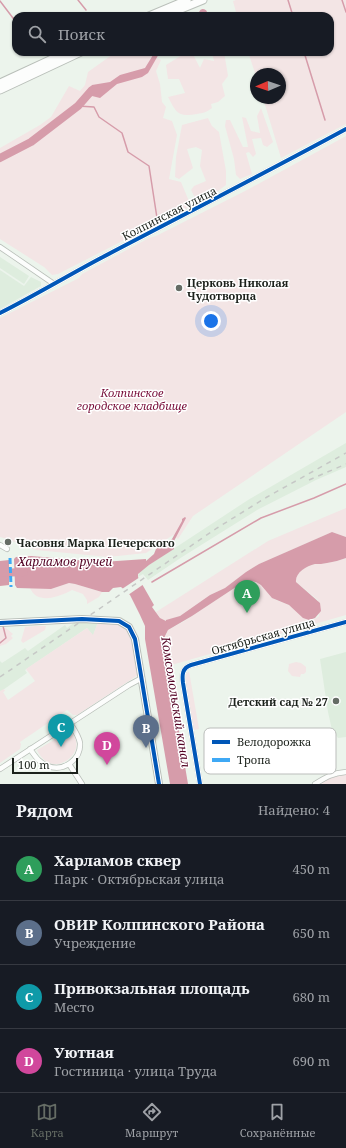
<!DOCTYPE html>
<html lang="ru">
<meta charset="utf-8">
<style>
:root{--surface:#171b24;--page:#20242c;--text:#f1f3f6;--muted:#9ea1a6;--line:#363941;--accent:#656c65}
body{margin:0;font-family:"Noto Serif",serif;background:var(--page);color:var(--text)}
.compass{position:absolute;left:250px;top:68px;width:36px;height:36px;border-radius:50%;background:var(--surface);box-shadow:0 1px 3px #0004;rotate:268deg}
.scale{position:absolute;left:12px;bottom:10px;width:66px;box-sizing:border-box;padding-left:4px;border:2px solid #1c221c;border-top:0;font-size:11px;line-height:14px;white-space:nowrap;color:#1c221c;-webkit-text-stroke:3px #fff;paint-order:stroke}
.you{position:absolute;left:211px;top:321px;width:14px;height:14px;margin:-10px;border:3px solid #fff;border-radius:50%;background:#1a73e8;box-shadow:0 0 0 6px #1a73e833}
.badge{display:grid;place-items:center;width:26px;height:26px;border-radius:50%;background:var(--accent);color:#fff;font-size:13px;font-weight:700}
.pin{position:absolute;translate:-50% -33px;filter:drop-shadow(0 1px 2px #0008)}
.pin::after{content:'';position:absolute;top:21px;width:14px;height:12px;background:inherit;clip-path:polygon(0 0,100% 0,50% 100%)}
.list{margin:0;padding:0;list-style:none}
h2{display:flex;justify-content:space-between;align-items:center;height:52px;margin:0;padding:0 16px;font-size:17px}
h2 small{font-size:13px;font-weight:400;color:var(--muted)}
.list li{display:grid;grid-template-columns:26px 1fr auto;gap:12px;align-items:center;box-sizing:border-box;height:64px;padding:0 16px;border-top:1px solid var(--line)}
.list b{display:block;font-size:15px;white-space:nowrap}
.list p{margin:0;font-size:13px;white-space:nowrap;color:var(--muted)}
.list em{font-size:13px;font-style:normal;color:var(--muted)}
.icon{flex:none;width:22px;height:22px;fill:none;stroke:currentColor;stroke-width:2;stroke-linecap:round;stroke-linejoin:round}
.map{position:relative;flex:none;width:346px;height:784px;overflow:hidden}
.search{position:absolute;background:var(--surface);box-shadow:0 1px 3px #0004;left:12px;right:12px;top:12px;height:44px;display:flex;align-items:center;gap:10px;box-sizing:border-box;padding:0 14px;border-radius:12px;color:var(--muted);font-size:15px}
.sheet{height:308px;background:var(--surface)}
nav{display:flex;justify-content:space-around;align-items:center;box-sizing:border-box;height:56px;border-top:1px solid var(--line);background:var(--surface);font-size:11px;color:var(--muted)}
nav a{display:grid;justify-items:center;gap:2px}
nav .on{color:var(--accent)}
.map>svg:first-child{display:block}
.built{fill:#deedde}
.green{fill:#f3e5e5}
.water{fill:#d69caa}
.pier{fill:#ecf4ec}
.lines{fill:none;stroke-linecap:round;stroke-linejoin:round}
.stream{stroke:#d69caa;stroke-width:1.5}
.river{stroke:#d69caa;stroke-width:8}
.minor-casing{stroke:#b9bfb9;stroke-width:6}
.tertiary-casing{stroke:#b9bfb9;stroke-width:8}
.primary-casing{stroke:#b9bfb9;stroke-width:9}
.minor{stroke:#fcfdfc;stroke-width:4.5}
.tertiary{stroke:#fcfdfc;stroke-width:5.5}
.primary{stroke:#fcfdfc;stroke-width:7}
.rail{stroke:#c6c8c6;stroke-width:1.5;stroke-dasharray:5 5;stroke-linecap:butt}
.quiet{stroke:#3fa9f5;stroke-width:3;stroke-dasharray:6 3;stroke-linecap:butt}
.cycleway-casing{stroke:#fff;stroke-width:6}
.cycleway{stroke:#0057b8;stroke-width:4}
.poi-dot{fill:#656c65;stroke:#fff;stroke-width:1.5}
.labels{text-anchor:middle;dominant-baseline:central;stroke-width:3;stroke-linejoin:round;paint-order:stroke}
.street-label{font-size:11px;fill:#1c221c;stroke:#fff}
.poi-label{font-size:11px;font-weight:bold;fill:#1c221c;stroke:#fff;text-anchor:start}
.park-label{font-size:11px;font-style:italic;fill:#770c38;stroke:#fff}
.water-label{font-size:12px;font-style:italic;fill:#530324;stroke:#fff}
.key{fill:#fff;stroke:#bbbdbb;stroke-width:1}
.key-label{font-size:11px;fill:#1c221c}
</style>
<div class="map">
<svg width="346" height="784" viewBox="0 0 346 784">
<rect width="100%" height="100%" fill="#ecf4ec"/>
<path class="built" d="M0,257L29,276L24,284L0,268Z
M0,270L24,286L31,277L41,282V286L0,309Z
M346,443V467L316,480L257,510L182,557L148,580L143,574L138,577L139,572L149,565L248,500Z
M75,622H98L93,636L87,628L25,670L27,673L0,692V661L2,663L25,648L28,651L65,625L67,628Z
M346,652V737L338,738L332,730L328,712L320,659Z"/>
<path class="green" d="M236,0H346V124L281,158L263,98H280V74H256V76L248,52H330V16H237L233,1Z
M116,52H144L161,60L156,71L160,84L162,102L166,107L163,118L172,121L177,135L169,179L181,182L191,206L58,274L52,275L44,267L0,239V148L40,125L51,117L69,86L80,91L85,85L88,72Z
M187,52H192L200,68L204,59L214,61L212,53L224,52L228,76L222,84L225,96L218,102L211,104L212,108C207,112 203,113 197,114C178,117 177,114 168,97L185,93L179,79H168L166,65Z
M261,108L273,142L267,147L263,145L261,138L252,139L256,154L253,157L249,152L246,153L252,174L240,179L236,175L234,159L225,126L226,120H230L243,147H248L242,117L246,118L251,131L260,133L257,116Z
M208,118L212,126L219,132L226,171V185L214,194L196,200L191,190L194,186L206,181L200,166L202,150L196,147L187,149L193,168L179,179L175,177L176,157L182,125Z
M346,136V412L193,516L178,539L173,535L146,553L108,557L36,550L15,542L11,541V543L7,541V539L0,537V318L79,278L82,274L149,238L156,236L247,190Z
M346,508V537L332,532L259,564L246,572L225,588L210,595L180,616L166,621L161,619L156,612L268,541Z
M346,558V615L168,666L164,640L168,630L183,622L239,585C249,581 257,579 265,588C267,592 269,596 273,598C278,602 285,602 290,606C299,612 307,627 319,616L318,600L296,582C294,573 306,566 315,564C319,564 323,564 327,563C334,562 340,560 346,558Z
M69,583L75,584L102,592L99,597L87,604V600L83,594L72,590C59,597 37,605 30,588L51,589Z
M98,622C105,623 114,622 120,624C135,630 136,662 138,675L77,715H73L67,710L20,742L21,744L20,749L0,763V691L4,689L5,691L3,692L8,700L35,681L26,669L87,628L93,635Z
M35,626H46L45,630L23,643L21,641L25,627Z
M0,628H6L13,634L11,636L13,638L6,644L0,646Z
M296,662L301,663L306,667V672L304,674H301L300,677L292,676L288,671L289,664Z
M189,671L199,729L194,730L185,679L186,674Z
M69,731C93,748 53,784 37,750Z
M105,739L115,740L113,751L104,750Z
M346,774V784H320L329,778Z"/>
<path class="water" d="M160,52L148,73L142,77L117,84L100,98L92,96L89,97L85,93L92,85L110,82L120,75L145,68L153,55L147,54V53Z
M185,517L186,518L173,543L174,549L149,565L138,574V577L154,605L152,607L160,618L166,621V620L180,616L210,595L225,588L246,572L259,564L332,532L346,537V558C340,560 334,562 327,563C323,564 319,564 315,564C306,566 295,573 296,582L320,603L321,611L315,618L309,620L303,618L289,605L272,598L261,585L256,582L250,581L239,585L192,616L168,630L165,636L164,642L188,784H170L145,639V626L140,615L130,595L121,587L113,588L109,592H102L75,584L69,583L51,589L17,588L15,585L14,559L16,557L31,556L102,562L146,559V561L154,554L156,549L172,539L182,521V519Z
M9,560V585L0,586V561Z"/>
<path class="pier" d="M140,577L144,584L128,595L122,589Z"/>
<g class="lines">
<path class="stream" d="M78,0L86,10
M288,0L293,16
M342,0L346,12
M0,1L16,22
M304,52L325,120
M78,106L94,107L99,117L122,133L128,152L149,166L157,218
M152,582L261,518L314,498L346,484
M0,643L6,638L3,626"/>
<path class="river" d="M202,16L203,13
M0,158L31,142L78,106L92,90L95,89
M0,573L24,572"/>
<g class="minor-casing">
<path id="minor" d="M0,247L54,284
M0,313C34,296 67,276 101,258C183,215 265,173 346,129
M0,545L7,549
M30,749C35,756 40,764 48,766C63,772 81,760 80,743C79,736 74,729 70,723
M69,764L82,784
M0,769L129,685L142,678
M200,784L183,683C182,675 182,668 191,665L346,622
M315,784C326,777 333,773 346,772"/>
</g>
<g class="tertiary-casing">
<path id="tertiary" d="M0,623L82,619L119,621L129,627L135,639L159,784"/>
</g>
<g class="primary-casing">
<path id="primary" d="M149,16L187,0
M164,16L203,0
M0,83L67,52
M0,90L81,52"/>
</g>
<use href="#minor" class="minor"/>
<use href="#tertiary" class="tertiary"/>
<use href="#primary" class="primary"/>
<path class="rail" d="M309,480L346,464
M0,677L217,528L267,497L346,453"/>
<path class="quiet" d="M10,558L11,587"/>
<g class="cycleway-casing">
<path id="cycleway" d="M0,313C34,296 67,276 101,258C183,215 265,173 346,129
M0,623L82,619L119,621L129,627L135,639L159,784
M200,784L183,683C182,675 182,668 191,665L346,622"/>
</g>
<use href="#cycleway" class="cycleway"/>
</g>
<g class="poi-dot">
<circle cx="179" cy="288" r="4"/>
<circle cx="8" cy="542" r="4"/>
<circle cx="336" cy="701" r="4"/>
</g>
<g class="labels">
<g class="street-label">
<text transform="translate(169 213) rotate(-27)">Колпинская улица</text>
<text transform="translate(263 636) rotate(-16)">Октябрьская улица</text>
</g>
<g class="poi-label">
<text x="187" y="282">Церковь Николая<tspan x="187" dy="13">Чудотворца</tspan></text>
<text x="16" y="542">Часовня Марка Печерского</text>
<text x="328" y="701" text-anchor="end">Детский сад № 27</text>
</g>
<g class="park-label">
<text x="132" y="392">Колпинское<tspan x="132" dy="13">городское кладбище</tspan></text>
</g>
<g class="water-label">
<text x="65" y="561">Харламов ручей</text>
<text transform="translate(176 702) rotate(81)">Комсомольский канал</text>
</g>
</g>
<rect x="204" y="728" width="132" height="46" rx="6" class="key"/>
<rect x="212" y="740" width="18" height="4" fill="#0057b8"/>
<rect x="212" y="758" width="18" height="4" fill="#3fa9f5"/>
<g class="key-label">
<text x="237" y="746">Велодорожка</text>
<text x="237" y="764">Тропа</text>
</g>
</svg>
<svg class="compass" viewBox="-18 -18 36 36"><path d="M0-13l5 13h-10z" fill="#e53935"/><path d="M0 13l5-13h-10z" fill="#9ea1a6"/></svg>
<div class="scale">100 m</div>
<div class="you"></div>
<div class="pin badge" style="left:247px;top:613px;background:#2e9e5b">A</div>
<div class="pin badge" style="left:146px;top:748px;background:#5c6f8a">B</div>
<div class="pin badge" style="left:61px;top:747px;background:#0f9aa8">C</div>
<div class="pin badge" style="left:107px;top:765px;background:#d1479c">D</div>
<div class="search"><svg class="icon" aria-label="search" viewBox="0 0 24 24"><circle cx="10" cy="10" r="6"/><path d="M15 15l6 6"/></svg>Поиск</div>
</div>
<section class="sheet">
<h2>Рядом<small>Найдено: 4</small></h2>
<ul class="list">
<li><span class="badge" style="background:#2e9e5b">A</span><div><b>Харламов сквер</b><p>Парк · Октябрьская улица</p></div><em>450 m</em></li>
<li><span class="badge" style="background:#5c6f8a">B</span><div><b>ОВИР Колпинского Района</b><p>Учреждение</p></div><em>650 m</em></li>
<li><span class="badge" style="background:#0f9aa8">C</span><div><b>Привокзальная площадь</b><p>Место</p></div><em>680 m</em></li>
<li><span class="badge" style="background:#d1479c">D</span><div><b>Уютная</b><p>Гостиница · улица Труда</p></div><em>690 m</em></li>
</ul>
</section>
<nav>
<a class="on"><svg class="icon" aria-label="map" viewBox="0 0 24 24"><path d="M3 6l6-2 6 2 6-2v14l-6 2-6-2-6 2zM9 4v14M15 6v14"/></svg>Карта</a>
<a><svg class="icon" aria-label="directions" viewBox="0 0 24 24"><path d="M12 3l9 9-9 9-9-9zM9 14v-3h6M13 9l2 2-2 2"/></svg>Маршрут</a>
<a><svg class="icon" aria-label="saved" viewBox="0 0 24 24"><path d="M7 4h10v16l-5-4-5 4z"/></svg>Сохранённые</a>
</nav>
